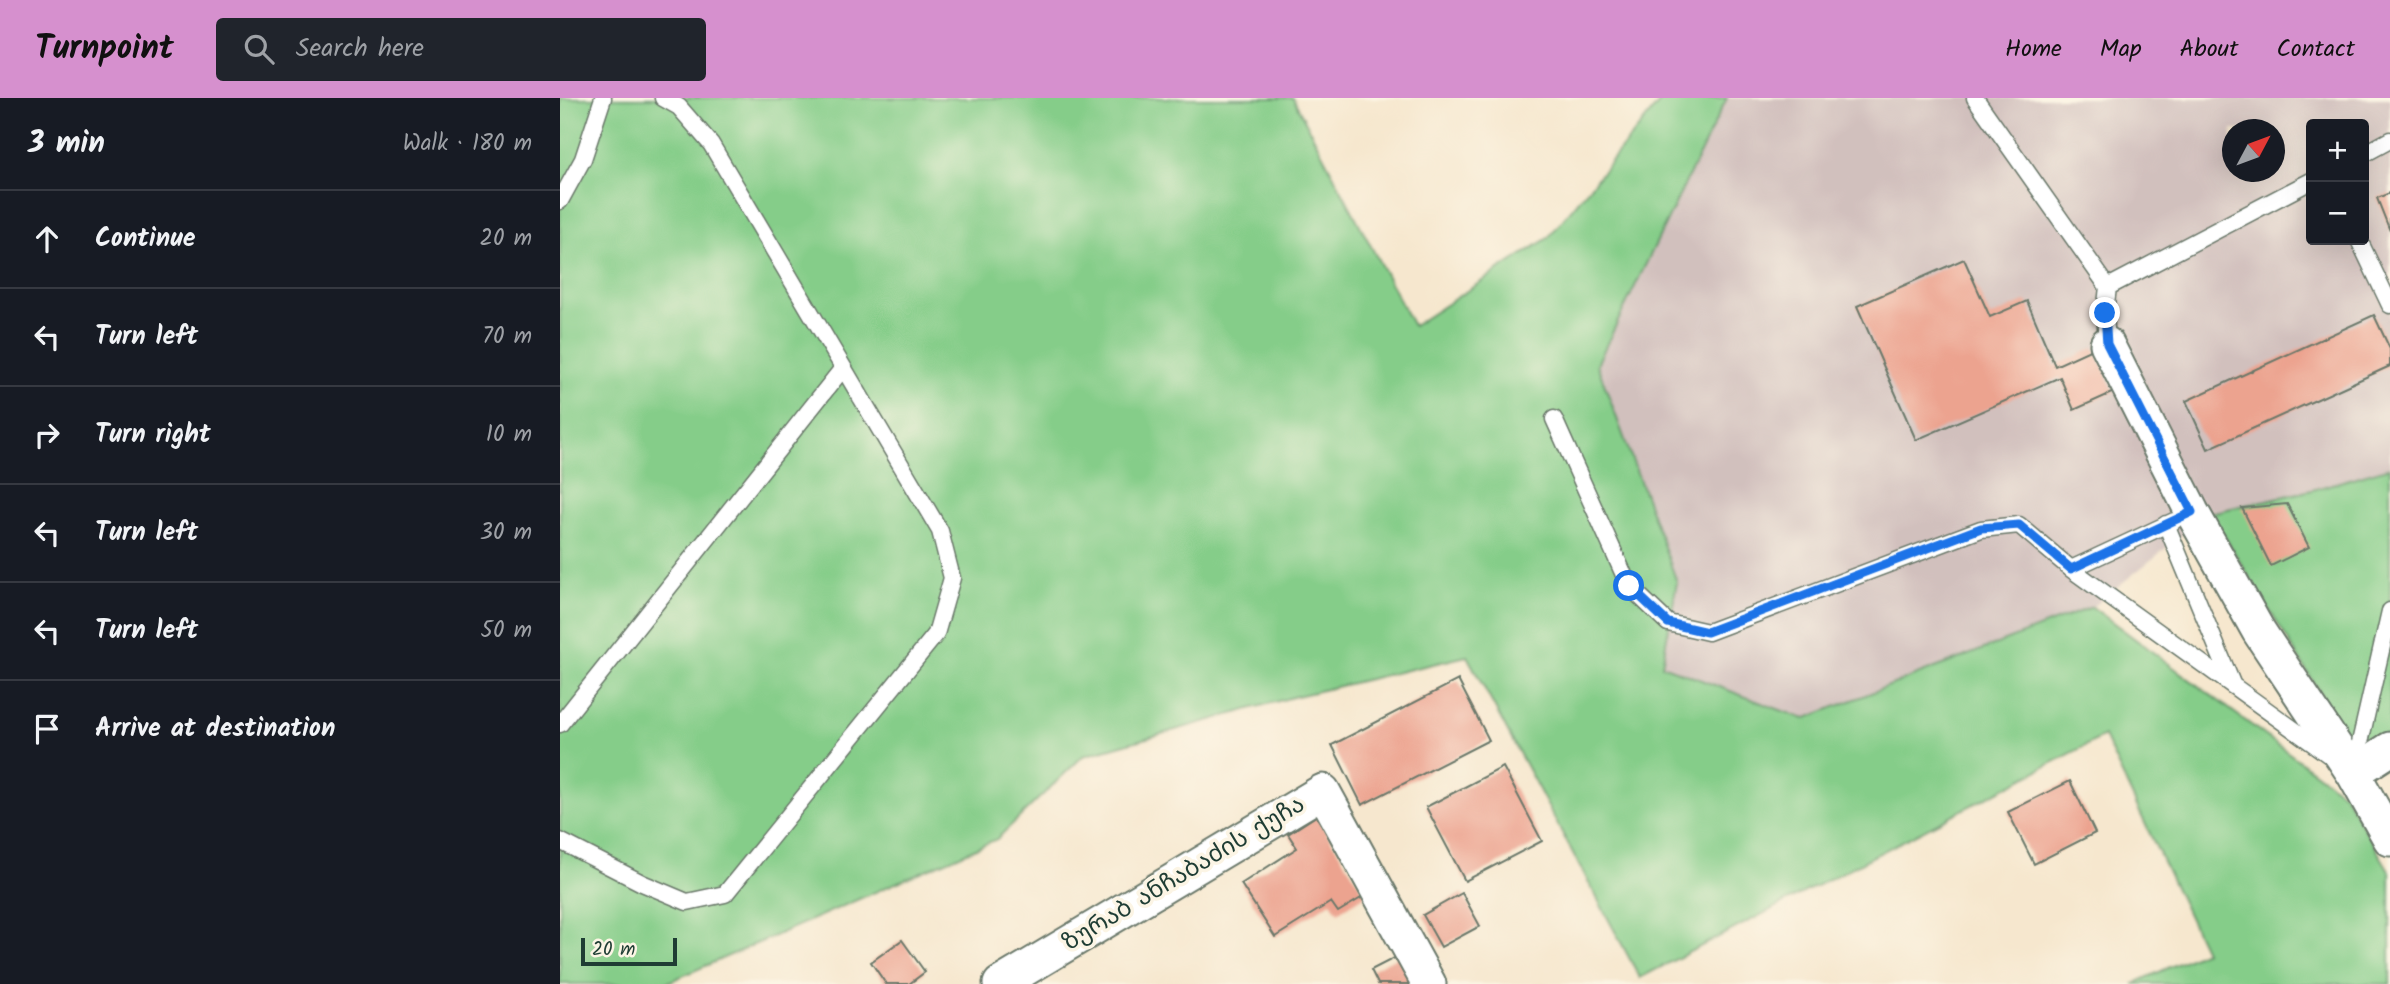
<!DOCTYPE html>
<meta charset="utf-8">
<style>
:root{--surface:#171b24;--page:#20242c;--text:#f1f3f6;--muted:#9ea1a6;--line:#363941;--accent:#d690ce}
body{margin:0;font-family:Kalam,"Noto Sans Georgian",sans-serif;background:var(--page);color:var(--text)}
.controls{position:absolute;right:21px;top:21px;display:grid;overflow:hidden;border-radius:7px;box-shadow:0 7px 28px #0002}
.controls button{width:63px;height:63px;display:grid;place-items:center;padding:0;border:0;border-bottom:2px solid var(--line);background:var(--surface);color:var(--text);font:35px sans-serif}
.compass{position:absolute;left:1662px;top:21px;width:63px;height:63px;border-radius:50%;background:var(--surface);box-shadow:0 7px 28px #0002;rotate:49deg}
.scale{position:absolute;left:21px;bottom:18px;width:96px;box-sizing:border-box;padding-left:7px;border:4px solid #1f3d34;border-top:0;font-size:19px;line-height:24px;white-space:nowrap;color:#1f3d34;-webkit-text-stroke:5px #fcf5e5;paint-order:stroke}
.stop{position:absolute;width:21px;height:21px;margin:-16px;border:5px solid #1a73e8;border-radius:50%;background:#fff}
.stop.end{background:#1a73e8;border-color:#fff;box-shadow:0 2px 7px #0008}
.list{margin:0;padding:0;list-style:none}
h2{display:flex;justify-content:space-between;align-items:center;height:91px;margin:0;padding:0 28px;font-size:30px}
h2 small{font-size:23px;font-weight:400;color:var(--muted)}
.list li{display:grid;grid-template-columns:46px 1fr auto;gap:21px;align-items:center;box-sizing:border-box;height:98px;padding:0 28px;border-top:2px solid var(--line)}
.list b{display:block;font-size:26px;white-space:nowrap}
.list em{font-size:23px;font-style:normal;color:var(--muted)}
.icon{flex:none;width:38px;height:38px;fill:none;stroke:currentColor;stroke-width:2;stroke-linecap:round;stroke-linejoin:round}
.map{position:relative;flex:none;width:1830px;height:886px;overflow:hidden}
header{display:flex;align-items:center;gap:42px;box-sizing:border-box;height:98px;padding:0 35px;background:var(--accent);color:#111}
header strong{font-size:33px}
nav{display:flex;gap:38px;margin-inline-start:auto;font-size:24px}
.search{width:490px;height:63px;background:var(--page);display:flex;align-items:center;gap:18px;box-sizing:border-box;padding:0 24px;border-radius:7px;color:var(--muted);font-size:26px}
main{display:flex}
aside{flex:1;background:var(--surface)}
.map>svg:first-child{display:block}
.industrial{fill:#d1c0bd;fill-rule:evenodd}
.green{fill:#85cd89;stroke:#52855e;stroke-width:2}
.building{fill:#eca38f}
.lines{fill:none;stroke-linecap:round;stroke-linejoin:round}
.lane-casing{stroke:#6a786a;stroke-width:19}
.street-casing{stroke:#6a786a;stroke-width:37}
.lane{stroke:#fff;stroke-width:16}
.street{stroke:#fff;stroke-width:33}
.route{stroke:#1a73e8;stroke-width:9}
.labels{text-anchor:middle;dominant-baseline:central;stroke-width:7;stroke-linejoin:round;paint-order:stroke}
.street-label{font-size:24px;fill:#1f3d34;stroke:#fcf5e5}
</style>
<header>
<strong>Turnpoint</strong>
<div class="search"><svg class="icon" aria-label="search" viewBox="0 0 24 24"><circle cx="10" cy="10" r="6"/><path d="M15 15l6 6"/></svg>Search here</div>
<nav><a>Home</a><a>Map</a><a>About</a><a>Contact</a></nav>
</header>
<main>
<aside>
<h2>3 min<small>Walk · 180 m</small></h2>
<ul class="list">
<li><svg class="icon" aria-label="ahead" viewBox="0 0 24 24"><path d="M12 20V5M6 11l6-6 6 6"/></svg><div><b>Continue</b></div><em>20 m</em></li>
<li><svg class="icon" aria-label="left" viewBox="0 0 24 24"><path d="M17 20v-9H6M10 6l-5 5 5 5"/></svg><div><b>Turn left</b></div><em>70 m</em></li>
<li><svg class="icon" aria-label="right" viewBox="0 0 24 24"><path d="M7 20v-9h11M14 6l5 5-5 5"/></svg><div><b>Turn right</b></div><em>10 m</em></li>
<li><svg class="icon" aria-label="left" viewBox="0 0 24 24"><path d="M17 20v-9H6M10 6l-5 5 5 5"/></svg><div><b>Turn left</b></div><em>30 m</em></li>
<li><svg class="icon" aria-label="left" viewBox="0 0 24 24"><path d="M17 20v-9H6M10 6l-5 5 5 5"/></svg><div><b>Turn left</b></div><em>50 m</em></li>
<li><svg class="icon" aria-label="arrive" viewBox="0 0 24 24"><path d="M6 21V4h12l-3 4 3 4H6"/></svg><div><b>Arrive at destination</b></div></li>
</ul>
</aside>
<div class="map">
<svg width="1830" height="886" viewBox="0 0 1830 886">
<rect width="100%" height="100%" fill="#fcf5e5"/>
<filter id="ink" filterUnits="userSpaceOnUse"><feTurbulence type="fractalNoise" baseFrequency=".0143" numOctaves="2"/><feDisplacementMap in="SourceGraphic" scale="14" xChannelSelector="R" yChannelSelector="G"/><feConvolveMatrix kernelMatrix="1 2 1 2 8 2 1 2 1" color-interpolation-filters="sRGB"/></filter>
<filter id="wash" filterUnits="userSpaceOnUse"><feTurbulence type="fractalNoise" baseFrequency=".00686" numOctaves="4" result="noise"/><feDisplacementMap in="SourceGraphic" scale="28" xChannelSelector="R" yChannelSelector="G"/><feGaussianBlur stdDeviation="1.57" result="paint"/><feColorMatrix in="noise" values="0 0 0 0 0 0 0 0 0 0 0 0 0 0 0 0 0 1.4 0 .05"/><feComposite in="paint" operator="in"/></filter>
<g filter="url(#wash)">
<rect width="100%" height="100%" fill="#f6e7ce"/>
<path class="industrial" d="M1167,0H1830V369L1752,392L1650,415L1532,509L1244,621L1101,567L1117,484L1037,267ZM1751,26H1804V142H1751ZM1672,32H1714V74H1672Z"/>
<path class="green" d="M0,0H733L853,228L988,140L1103,0H1167L1037,266L1117,484L1102,567L1244,621L1532,509L1784,696L1830,774V886H1573L1645,853L1544,638L1080,880L907,558L733,599L523,658L437,741L104,886H0Z
M1830,369V639L1815,650L1793,649L1650,415L1752,392Z"/>
<g id="blocks">
<path class="building" d="M1830,95V133L1817,100Z
M1404,161L1430,219L1467,203L1495,268L1534,250L1554,294L1514,312L1500,279L1356,342L1297,208Z
M1814,217L1830,251V268L1648,351L1626,303Z
M1727,406L1749,449L1711,468L1682,410Z
M898,582L929,642L802,707L772,647Z
M943,669L982,743L905,783L866,709Z
M1510,683L1535,735L1474,766L1448,714Z
M756,718L806,797L778,814L771,804L715,839L681,786L737,750L728,736Z
M902,795L920,828L881,849L863,817Z
M342,842L365,874L349,886H326L311,864Z
M846,854L862,886H818L811,872Z"/>
</g>
</g>
<g filter="url(#ink)">
<use href="#blocks" fill-opacity="0" stroke="#6a786a" stroke-width="2"/>
<g class="lines">
<g class="lane-casing">
<path id="lane" d="M1415,0L1548,189
M1804,56L1830,42
M0,103L23,61L43,0
M1799,142L1830,207
M1547,246L1545,215L1548,189L1751,83
M994,321L1069,488L1108,525L1148,534L1421,431L1459,427L1511,471L1769,657
M1606,426L1673,588
M1511,471L1614,423
M0,626L283,270
M1794,671L1830,513
M0,743L82,785L127,804L165,796L376,536L392,480L380,433L151,46L119,9L103,0"/>
</g>
<g class="street-casing">
<path id="street" d="M1547,246L1632,414L1698,532L1793,675L1830,741
M1793,675L1830,651
M440,886L763,693L869,886"/>
</g>
<use href="#lane" class="lane"/>
<use href="#street" class="street"/>
</g>
</g>
<g class="lines" filter="url(#ink)">
<path class="route" d="M1069,488L1108,525L1147,534L1421,430L1459,427L1511,471L1632,414L1547,246L1545,215"/>
</g>
<g class="labels">
<g class="street-label">
<text transform="translate(624 776) rotate(-31)">ზურაბ ანჩაბაძის ქუჩა</text>
</g>
</g>
</svg>
<div class="controls">
<button>+</button>
<button>−</button>
</div>
<svg class="compass" viewBox="-18 -18 36 36"><path d="M0-13l5 13h-10z" fill="#e53935"/><path d="M0 13l5-13h-10z" fill="#9ea1a6"/></svg>
<div class="scale">20 m</div>
<div class="stop" style="left:1069px;top:488px"></div>
<div class="stop end" style="left:1545px;top:215px"></div>
</div>
</main>
